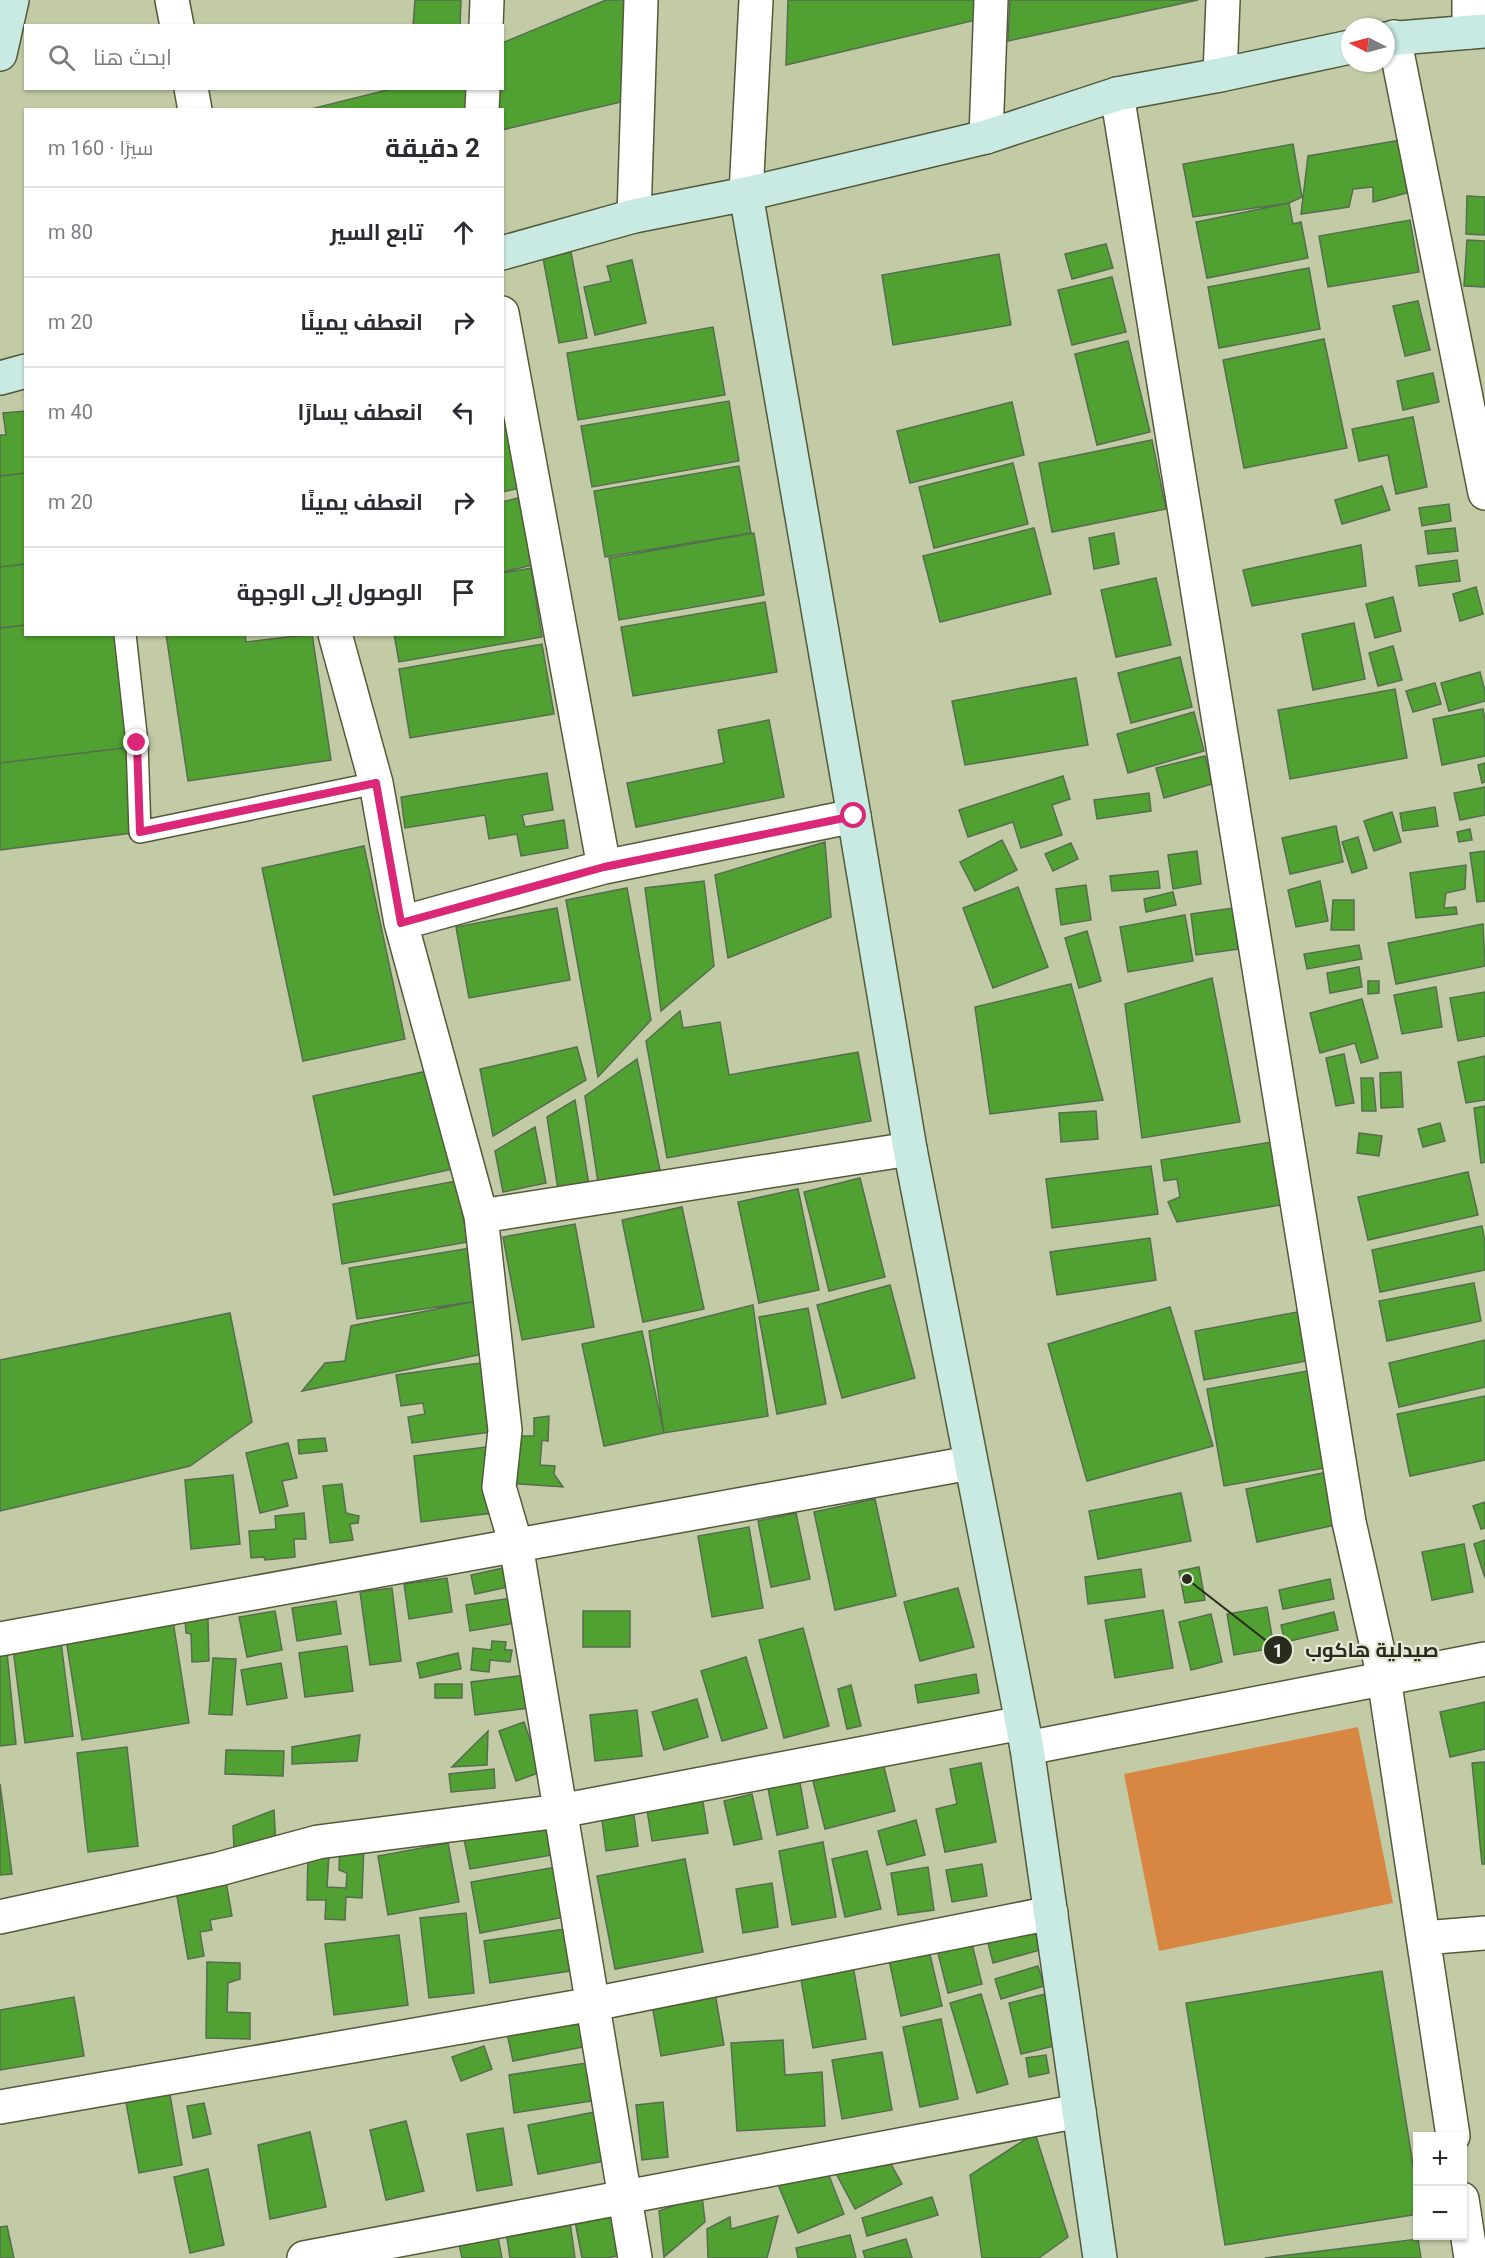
<!DOCTYPE html>
<html lang="ar">
<meta charset="utf-8">
<style>
:root{--surface:#fff;--page:#f2f2f3;--text:#2b2b33;--muted:#7c7c81;--line:#e1e1e2}
body{margin:0;font-family:Roboto,Cairo,sans-serif;background:var(--page);color:var(--text);direction:rtl}
.controls{position:absolute;right:18px;bottom:18px;display:grid;overflow:hidden;border-radius:0px;box-shadow:0 2px 4px #0004}
.controls button{width:54px;height:54px;display:grid;place-items:center;padding:0;border:0;border-bottom:2px solid var(--line);background:var(--surface);color:var(--text);font:30px sans-serif}
.compass{position:absolute;left:1341px;top:18px;width:54px;height:54px;border-radius:50%;background:var(--surface);box-shadow:0 2px 4px #0004;rotate:276deg}
.stop{position:absolute;width:18px;height:18px;margin:-14px;border:4px solid #db2777;border-radius:50%;background:#fff}
.stop.end{background:#db2777;border-color:#fff;box-shadow:0 2px 6px #0008}
.list{margin:0;padding:0;list-style:none}
h2{display:flex;justify-content:space-between;align-items:center;height:78px;margin:0;padding:0 24px;font-size:26px}
h2 small{font-size:20px;font-weight:400;color:var(--muted)}
.list li{display:grid;grid-template-columns:39px 1fr auto;gap:18px;align-items:center;box-sizing:border-box;height:90px;padding:0 24px;border-top:2px solid var(--line)}
.list b{display:block;font-size:22px;white-space:nowrap}
.list em{font-size:20px;font-style:normal;color:var(--muted)}
.icon{flex:none;width:33px;height:33px;fill:none;stroke:currentColor;stroke-width:2;stroke-linecap:round;stroke-linejoin:round}
.map{position:relative;flex:none;width:1485px;height:2258px;overflow:hidden;direction:ltr}
.search{position:absolute;background:var(--surface);box-shadow:0 2px 4px #0004;left:24px;top:24px;width:480px;height:66px;display:flex;align-items:center;gap:15px;box-sizing:border-box;padding:0 21px;border-radius:0px;color:var(--muted);font-size:22px}
.panel{position:absolute;background:var(--surface);box-shadow:0 2px 4px #0004;left:24px;top:108px;width:480px;height:528px;border-radius:0px;direction:rtl}
.map>svg:first-child{display:block}
.green{fill:#d88742}
.building{fill:#50a131;stroke:#566d50;stroke-width:1.5}
.lines{fill:none;stroke-linecap:round;stroke-linejoin:round}
.service-casing{stroke:#535a39;stroke-width:24}
.minor-casing{stroke:#535a39;stroke-width:36}
.secondary-casing{stroke:#535a39;stroke-width:36}
.service{stroke:#fff;stroke-width:21}
.minor{stroke:#fff;stroke-width:33}
.secondary{stroke:#c8eae3;stroke-width:33}
.route{stroke:#db2777;stroke-width:8}
.leader{fill:none;stroke:#292c1d;stroke-width:2}
.callout-dot{fill:#292c1d;stroke:#e4e9d6;stroke-width:2}
.mark-label{font-size:18px;text-anchor:middle;font-weight:bold;fill:#fff}
.callout-label{font-size:20px;text-anchor:middle;font-weight:bold;fill:#292c1d;stroke:#e4e9d6;stroke-width:4.5;stroke-linejoin:round;paint-order:stroke}
</style>
<div class="map">
<svg width="1485" height="2258" viewBox="0 0 1485 2258">
<rect width="100%" height="100%" fill="#c2cba5"/>
<path class="green" d="M1358,1727L1393,1903L1159,1951L1124,1774Z"/>
<path class="building" d="M415,0H461L460,26H413Z
M606,0H639L634,99L502,130V110H493L494,88H502V43Z
M788,0H977L976,20L786,65Z
M1010,0H1198L1008,41Z
M395,88H473L471,110H307Z
M1400,140L1407,193L1373,202V187L1353,189L1349,207L1301,214L1308,156Z
M1293,144L1302,197L1289,203L1193,217L1183,164Z
M1467,196L1485,197V235L1466,234Z
M1289,203L1293,224L1301,222L1308,258L1207,278L1196,222Z
M1410,220L1419,272L1328,287L1319,236Z
M1467,240L1485,241V287L1464,286Z
M1106,244L1113,268L1072,279L1065,254Z
M571,252L587,338L559,343L543,258Z
M999,254L1011,325L893,345L882,275Z
M632,260L646,323L595,335L584,287L611,281L607,266Z
M1309,268L1320,329L1219,348L1208,287Z
M1112,277L1126,332L1072,345L1058,290Z
M1418,301L1430,350L1405,356L1393,306Z
M713,327L725,395L578,420L567,353Z
M1324,339L1347,448L1244,468L1223,360Z
M1128,341L1150,432L1097,445L1075,354Z
M1433,373L1439,402L1403,410L1397,381Z
M502,397L520,488L502,492Z
M729,401L739,461L592,487L581,426Z
M1012,402L1024,455L910,483L897,431Z
M26,411V473L0,476V435H6L3,413Z
M1413,417L1427,487L1396,494L1388,455L1359,461L1352,429Z
M1152,440L1166,509L1052,532L1039,463Z
M1013,463L1028,524L934,548L919,487Z
M739,466L751,533L605,557L594,491Z
M26,473V564L0,567V476Z
M1382,486L1390,510L1342,524L1335,500Z
M518,498L533,565L502,572V502Z
M1449,504L1451,521L1422,526L1419,508Z
M1034,528L1051,594L940,622L923,556Z
M1455,528L1458,551L1428,554L1425,531Z
M754,533L764,595L619,620L609,558Z
M1114,533L1119,564L1094,569L1089,538Z
M1361,545L1366,586L1252,606L1243,570Z
M1457,560L1460,581L1419,586L1416,566Z
M26,564V625L0,628V567Z
M531,568L542,637L399,662L394,634H502V573Z
M1156,578L1171,645L1116,657L1101,590Z
M1476,587L1483,614L1460,621L1453,594Z
M1393,597L1401,631L1375,638L1366,604Z
M765,602L777,672L633,696L621,627Z
M1354,623L1365,679L1313,690L1302,634Z
M26,625V634H114L131,747L0,763V628Z
M166,634H245L246,642L312,634L331,760L188,781Z
M542,644L554,714L410,738L399,669Z
M1393,646L1402,680L1378,686L1369,653Z
M1180,657L1192,707L1131,723L1118,673Z
M1480,672L1485,691V701L1449,711L1441,683Z
M1076,678L1088,745L965,765L952,701Z
M1435,683L1441,704L1413,712L1406,691Z
M1395,689L1407,758L1290,779L1278,710Z
M1483,709L1485,720V756L1442,765L1433,719Z
M1194,712L1204,751L1128,773L1117,734Z
M769,720L784,797L636,827L627,783L724,763L718,730Z
M131,747L140,832L0,850V763Z
M1205,756L1212,784L1164,798L1156,768Z
M1485,763V782L1482,783L1478,765Z
M547,773L553,810L522,815L525,827L564,820L568,848L521,856L517,834L489,839L485,815L405,828L401,797Z
M1063,776L1070,799L1052,805L1062,835L1021,848L1013,822L968,837L959,810Z
M1485,787V815L1460,820L1454,793Z
M1149,793L1151,811L1097,819L1094,800Z
M1435,807L1438,826L1403,831L1400,813Z
M1392,812L1401,842L1374,851L1364,821Z
M1336,826L1343,862L1290,874L1282,838Z
M1470,829L1472,840L1459,842L1457,832Z
M1358,837L1367,868L1352,873L1342,842Z
M1002,840L1017,870L975,891L960,862Z
M825,842L831,917L728,958L715,875Z
M1071,843L1078,859L1053,871L1045,854Z
M364,846L405,1039L303,1061L262,868Z
M1197,851L1201,884L1173,889L1168,855Z
M1485,851V901L1477,902L1470,853Z
M1466,865L1465,889L1446,893L1444,908L1456,907L1457,914L1416,918L1410,873Z
M1158,871L1160,888L1112,891L1110,876Z
M704,881L714,966L661,1011L645,888Z
M1320,881L1328,921L1296,927L1288,890Z
M1086,885L1091,920L1061,925L1056,889Z
M1018,887L1048,967L993,988L963,908Z
M627,888L651,1020L598,1077L566,900Z
M1173,892L1176,905L1146,912L1144,899Z
M1333,900H1354V930H1331Z
M557,908L570,980L469,998L456,927Z
M1233,908L1238,949L1196,955L1191,914Z
M1185,915L1193,961L1128,972L1120,927Z
M1483,924L1485,966L1396,984L1388,943Z
M1087,931L1101,981L1079,988L1065,938Z
M1359,945L1362,959L1307,969L1304,954Z
M1359,967L1362,987L1330,993L1327,973Z
M1212,978L1240,1122L1142,1138L1125,1004Z
M1368,981H1379V993L1368,994Z
M1071,984L1103,1100L990,1114L975,1007Z
M1436,987L1442,1027L1402,1034L1394,995Z
M1485,992V1036L1458,1041L1450,998Z
M1362,999L1378,1058L1361,1063L1355,1043L1320,1053L1310,1013Z
M680,1011L683,1028L720,1022L729,1075L858,1052L871,1121L667,1158L646,1041Z
M577,1047L586,1080L493,1136L480,1069Z
M1344,1054L1354,1103L1336,1106L1326,1058Z
M1485,1056V1100L1466,1103L1458,1062Z
M637,1059L660,1170L598,1182L585,1096Z
M432,1070L453,1169L334,1195L313,1096Z
M1401,1072L1403,1107L1381,1108L1380,1073Z
M1361,1078H1373L1376,1111H1362Z
M575,1100L589,1185L558,1190L547,1117Z
M1485,1106V1162L1481,1163L1474,1108Z
M1096,1111L1098,1139L1061,1142L1059,1113Z
M1440,1123L1445,1141L1423,1147L1418,1129Z
M535,1127L546,1183L503,1192L495,1151Z
M1359,1133L1382,1136L1379,1156L1357,1153Z
M1271,1142L1281,1205L1177,1222L1168,1202L1180,1197L1177,1179L1164,1181L1161,1160Z
M1151,1166L1158,1214L1052,1228L1046,1179Z
M1468,1172L1478,1215L1368,1240L1358,1197Z
M860,1178L885,1277L829,1291L804,1192Z
M456,1181L468,1242L342,1264L333,1204Z
M798,1189L819,1290L759,1303L738,1202Z
M682,1207L704,1309L643,1322L622,1220Z
M575,1224L594,1327L522,1340L503,1237Z
M1482,1226L1485,1242V1270L1380,1292L1372,1250Z
M1150,1238L1156,1280L1057,1295L1050,1252Z
M470,1248L477,1301L357,1319L349,1268Z
M1474,1283L1481,1321L1387,1341L1379,1301Z
M890,1285L915,1378L842,1398L817,1305Z
M477,1301L488,1353L302,1391L325,1363L345,1361L351,1326Z
M753,1305L768,1416L664,1433L649,1331Z
M1170,1307L1213,1446L1087,1481L1048,1344Z
M808,1308L826,1404L777,1414L759,1317Z
M1303,1311L1312,1360L1204,1380L1195,1331Z
M230,1313L252,1422L190,1466L0,1511V1360Z
M642,1331L664,1433L604,1446L582,1344Z
M1485,1340V1387L1399,1407L1389,1363Z
M487,1362L497,1431L412,1443L408,1417L425,1414L423,1403L401,1406L396,1375Z
M1318,1369L1336,1466L1224,1486L1207,1389Z
M1485,1396V1460L1410,1476L1397,1414Z
M549,1416L548,1441L542,1440L540,1465L555,1466L554,1474L563,1487L504,1483L519,1436H534V1418Z
M325,1438L327,1451L299,1454L298,1440Z
M288,1443L297,1478L282,1481L288,1506L260,1513L246,1453Z
M486,1447L493,1513L421,1522L414,1456Z
M1337,1470L1349,1522L1257,1542L1246,1489Z
M233,1475L240,1544L191,1549L185,1480Z
M342,1484L346,1513L359,1516L358,1523L350,1524L353,1540L330,1543L323,1486Z
M1181,1493L1191,1541L1098,1559L1089,1511Z
M875,1499L896,1596L835,1610L814,1512Z
M1485,1502V1528L1481,1529L1473,1506Z
M304,1513L306,1539H294L295,1557L265,1560L264,1557L251,1558L249,1531L276,1529L275,1516Z
M796,1513L810,1579L771,1587L758,1521Z
M749,1527L763,1608L712,1617L698,1536Z
M1485,1540V1578L1474,1544Z
M1464,1544L1473,1592L1432,1600L1422,1552Z
M508,1567L512,1586L475,1594L471,1575Z
M1199,1567L1205,1600L1185,1603L1179,1571Z
M1141,1569L1145,1597L1088,1604L1085,1577Z
M447,1578L452,1612L409,1619L404,1584Z
M1330,1579L1334,1599L1283,1609L1279,1590Z
M392,1588L401,1661L370,1665L360,1592Z
M958,1588L974,1647L920,1661L904,1602Z
M511,1598L515,1623L470,1631L466,1605Z
M336,1601L341,1634L297,1641L292,1608Z
M1267,1607L1274,1648L1234,1655L1227,1614Z
M1163,1610L1173,1668L1115,1678L1105,1620Z
M275,1611L282,1650L247,1657L239,1617Z
M583,1611H630V1647H583Z
M1334,1612L1338,1630L1285,1642L1281,1625Z
M1211,1614L1222,1662L1191,1670L1179,1622Z
M208,1619L209,1661L192,1662L191,1634L186,1633L185,1620Z
M173,1621L189,1723L82,1740L66,1639Z
M803,1628L829,1726L784,1738L759,1640Z
M492,1641L506,1642L505,1650H512L510,1662L490,1660L489,1672L471,1670L473,1648L491,1650Z
M61,1642L73,1736L25,1743L13,1649Z
M347,1646L353,1691L305,1697L299,1653Z
M0,1652H7L16,1744L0,1746Z
M458,1653L461,1669L420,1678L417,1663Z
M746,1657L767,1728L722,1741L701,1671Z
M213,1658L236,1659L232,1715L209,1714Z
M281,1663L287,1698L247,1705L241,1670Z
M976,1674L979,1693L918,1703L915,1685Z
M526,1675L529,1708L475,1715L471,1682Z
M435,1684H462V1698H435Z
M851,1685L861,1726L847,1729L838,1689Z
M697,1699L708,1737L664,1750L652,1712Z
M1485,1702V1749L1450,1757L1440,1712Z
M637,1710L642,1756L595,1761L590,1715Z
M524,1722L541,1772L516,1781L499,1731Z
M488,1731L487,1765L452,1767Z
M360,1735L357,1761L292,1764V1747Z
M127,1747L138,1846L88,1852L77,1753Z
M226,1750L284,1751L283,1776L225,1774Z
M1485,1762V1864H1482L1472,1763Z
M883,1763L895,1811L825,1829L813,1781Z
M981,1763L996,1842L945,1852L936,1809L957,1804L950,1769Z
M494,1769L495,1788L451,1792L449,1774Z
M799,1777L808,1828L777,1835L767,1783Z
M0,1784L12,1874L0,1875Z
M752,1794L762,1839L734,1845L724,1801Z
M702,1796L708,1833L652,1841L646,1804Z
M633,1808L638,1846L606,1851L601,1812Z
M274,1810L276,1847L234,1849L233,1826Z
M916,1820L925,1855L887,1865L878,1831Z
M553,1823L558,1854L470,1869L464,1839Z
M823,1842L836,1917L792,1925L779,1851Z
M340,1843L364,1844L362,1898L346,1897L345,1920L325,1919L326,1900H307L308,1854L329,1855L327,1887L346,1888L347,1873L339,1870Z
M448,1843L459,1902L388,1915L378,1856Z
M867,1851L881,1909L845,1917L832,1859Z
M685,1859L703,1952L615,1969L597,1876Z
M982,1864L987,1896L952,1902L946,1870Z
M556,1867L565,1917L480,1933L471,1882Z
M928,1867L934,1910L898,1915L891,1873Z
M225,1876L232,1916L210,1920L212,1930L200,1932L204,1956L188,1959L175,1885Z
M772,1883L778,1927L743,1933L736,1889Z
M466,1913L474,1993L429,1998L420,1918Z
M1033,1922L1040,1950L993,1963L986,1935Z
M571,1928L577,1970L490,1983L484,1941Z
M399,1935L408,2005L334,2015L325,1944Z
M970,1936L982,1984L948,1993L936,1945Z
M928,1946L942,2006L901,2016L888,1955Z
M207,1962L240,1963V1979L228,1983L227,2012L250,2013V2039L206,2038Z
M853,1966L866,2039L813,2048L800,1974Z
M1038,1966L1044,1986L1001,1999L995,1979Z
M1382,1971L1418,2196V2214L1225,2245L1186,2003Z
M715,1993L724,2045L661,2056L652,2004Z
M981,1994L1008,2084L977,2093L950,2003Z
M1045,1994L1058,2045L1021,2054L1009,2003Z
M74,1997L84,2056L0,2070V2010Z
M583,2019L588,2046L513,2061L507,2033Z
M941,2019L958,2099L920,2107L903,2027Z
M783,2040L785,2075L822,2072L825,2126L737,2131L731,2043Z
M484,2046L492,2069L461,2081L452,2057Z
M882,2052L892,2110L842,2119L832,2060Z
M1046,2055L1049,2073L1029,2077L1026,2058Z
M586,2063L591,2101L514,2113L509,2075Z
M169,2089L182,2165L139,2173L125,2097Z
M663,2102L668,2157L642,2160L636,2105Z
M204,2103L211,2134L193,2138L187,2106Z
M605,2110L615,2159L538,2174L528,2125Z
M406,2121L424,2191L386,2200L370,2130Z
M503,2128L512,2185L477,2191L467,2134Z
M310,2132L326,2207L270,2219L258,2145Z
M1035,2133L1068,2237L1039,2258H982L970,2175Z
M876,2137L902,2184L855,2209L830,2162Z
M819,2150L844,2214L798,2233L772,2170Z
M208,2169L224,2245L190,2253L174,2177Z
M702,2195L705,2222L664,2257L659,2211Z
M932,2197L938,2215L867,2236L862,2218Z
M618,2206L627,2254L607,2258H582L574,2216Z
M569,2215L575,2258H510L505,2225Z
M778,2216L767,2258H708L707,2229L730,2217L731,2229Z
M7,2226L14,2258H0V2227Z
M496,2227L502,2258H462L457,2235Z
M850,2235L856,2258H798L796,2248Z
M906,2239L912,2258H865L863,2251Z
M1418,2239L1421,2258H1265Z"/>
<g class="lines">
<g class="service-casing">
<path id="service" d="M125,634L137,743L140,832L376,783"/>
</g>
<g class="minor-casing">
<path id="minor" d="M172,0L177,26
M486,26L487,0
M1469,32V0
M1394,37L1485,493
M1220,75L1223,0
M191,88L195,110
M1117,94L1349,1522L1384,1678L1453,2136
M482,110L483,88
M986,137L991,0
M746,194L756,0
M634,216L641,0
M502,313L604,867
M335,634L376,783L401,923L481,1216L505,1430L499,1487L516,1545L635,2258
M401,923L604,867L854,816
M481,1216L910,1149
M0,1639L970,1463
M1027,1748L1485,1659
M0,1917L219,1869L318,1842L560,1811L1022,1723
M1423,1938L1485,1933
M0,2107L593,2004L1051,1913
M1462,2199L1471,2258
M304,2258L1079,2111"/>
</g>
<g class="secondary-casing">
<path id="secondary" d="M1386,39L1485,31
M0,54L12,0
M746,194L854,816L910,1149L1027,1748L1100,2258
M502,253L634,216L746,194L986,137L1117,94L1220,75L1350,47
M0,378L26,371"/>
</g>
<use href="#service" class="service"/>
<use href="#minor" class="minor"/>
<use href="#secondary" class="secondary"/>
</g>
<g class="lines">
<path class="route" d="M137,743L140,832L376,783L401,923L604,867L854,816"/>
</g>
<path class="leader" d="M1187 1579L1278 1650"/>
<g class="callout-dot">
<circle cx="1187" cy="1579" r="6"/>
<circle cx="1278" cy="1650" r="15"/>
</g>
<g class="mark-label">
<text x="1278" y="1657">1</text>
</g>
<g class="callout-label">
<text x="1372" y="1657">صيدلية هاكوب</text>
</g>
</svg>
<div class="controls">
<button>+</button>
<button>−</button>
</div>
<svg class="compass" viewBox="-18 -18 36 36"><path d="M0-13l5 13h-10z" fill="#e53935"/><path d="M0 13l5-13h-10z" fill="#7c7c81"/></svg>
<div class="stop" style="left:854px;top:816px"></div>
<div class="stop end" style="left:137px;top:743px"></div>
<div class="search"><svg class="icon" aria-label="search" viewBox="0 0 24 24"><circle cx="10" cy="10" r="6"/><path d="M15 15l6 6"/></svg>ابحث هنا</div>
<section class="panel">
<h2>2 دقيقة<small>سيرًا · 160 m</small></h2>
<ul class="list">
<li><svg class="icon" aria-label="ahead" viewBox="0 0 24 24"><path d="M12 20V5M6 11l6-6 6 6"/></svg><div><b>تابع السير</b></div><em>80 m</em></li>
<li><svg class="icon" aria-label="right" viewBox="0 0 24 24"><path d="M7 20v-9h11M14 6l5 5-5 5"/></svg><div><b>انعطف يمينًا</b></div><em>20 m</em></li>
<li><svg class="icon" aria-label="left" viewBox="0 0 24 24"><path d="M17 20v-9H6M10 6l-5 5 5 5"/></svg><div><b>انعطف يسارًا</b></div><em>40 m</em></li>
<li><svg class="icon" aria-label="right" viewBox="0 0 24 24"><path d="M7 20v-9h11M14 6l5 5-5 5"/></svg><div><b>انعطف يمينًا</b></div><em>20 m</em></li>
<li><svg class="icon" aria-label="arrive" viewBox="0 0 24 24"><path d="M6 21V4h12l-3 4 3 4H6"/></svg><div><b>الوصول إلى الوجهة</b></div></li>
</ul>
</section>
</div>
